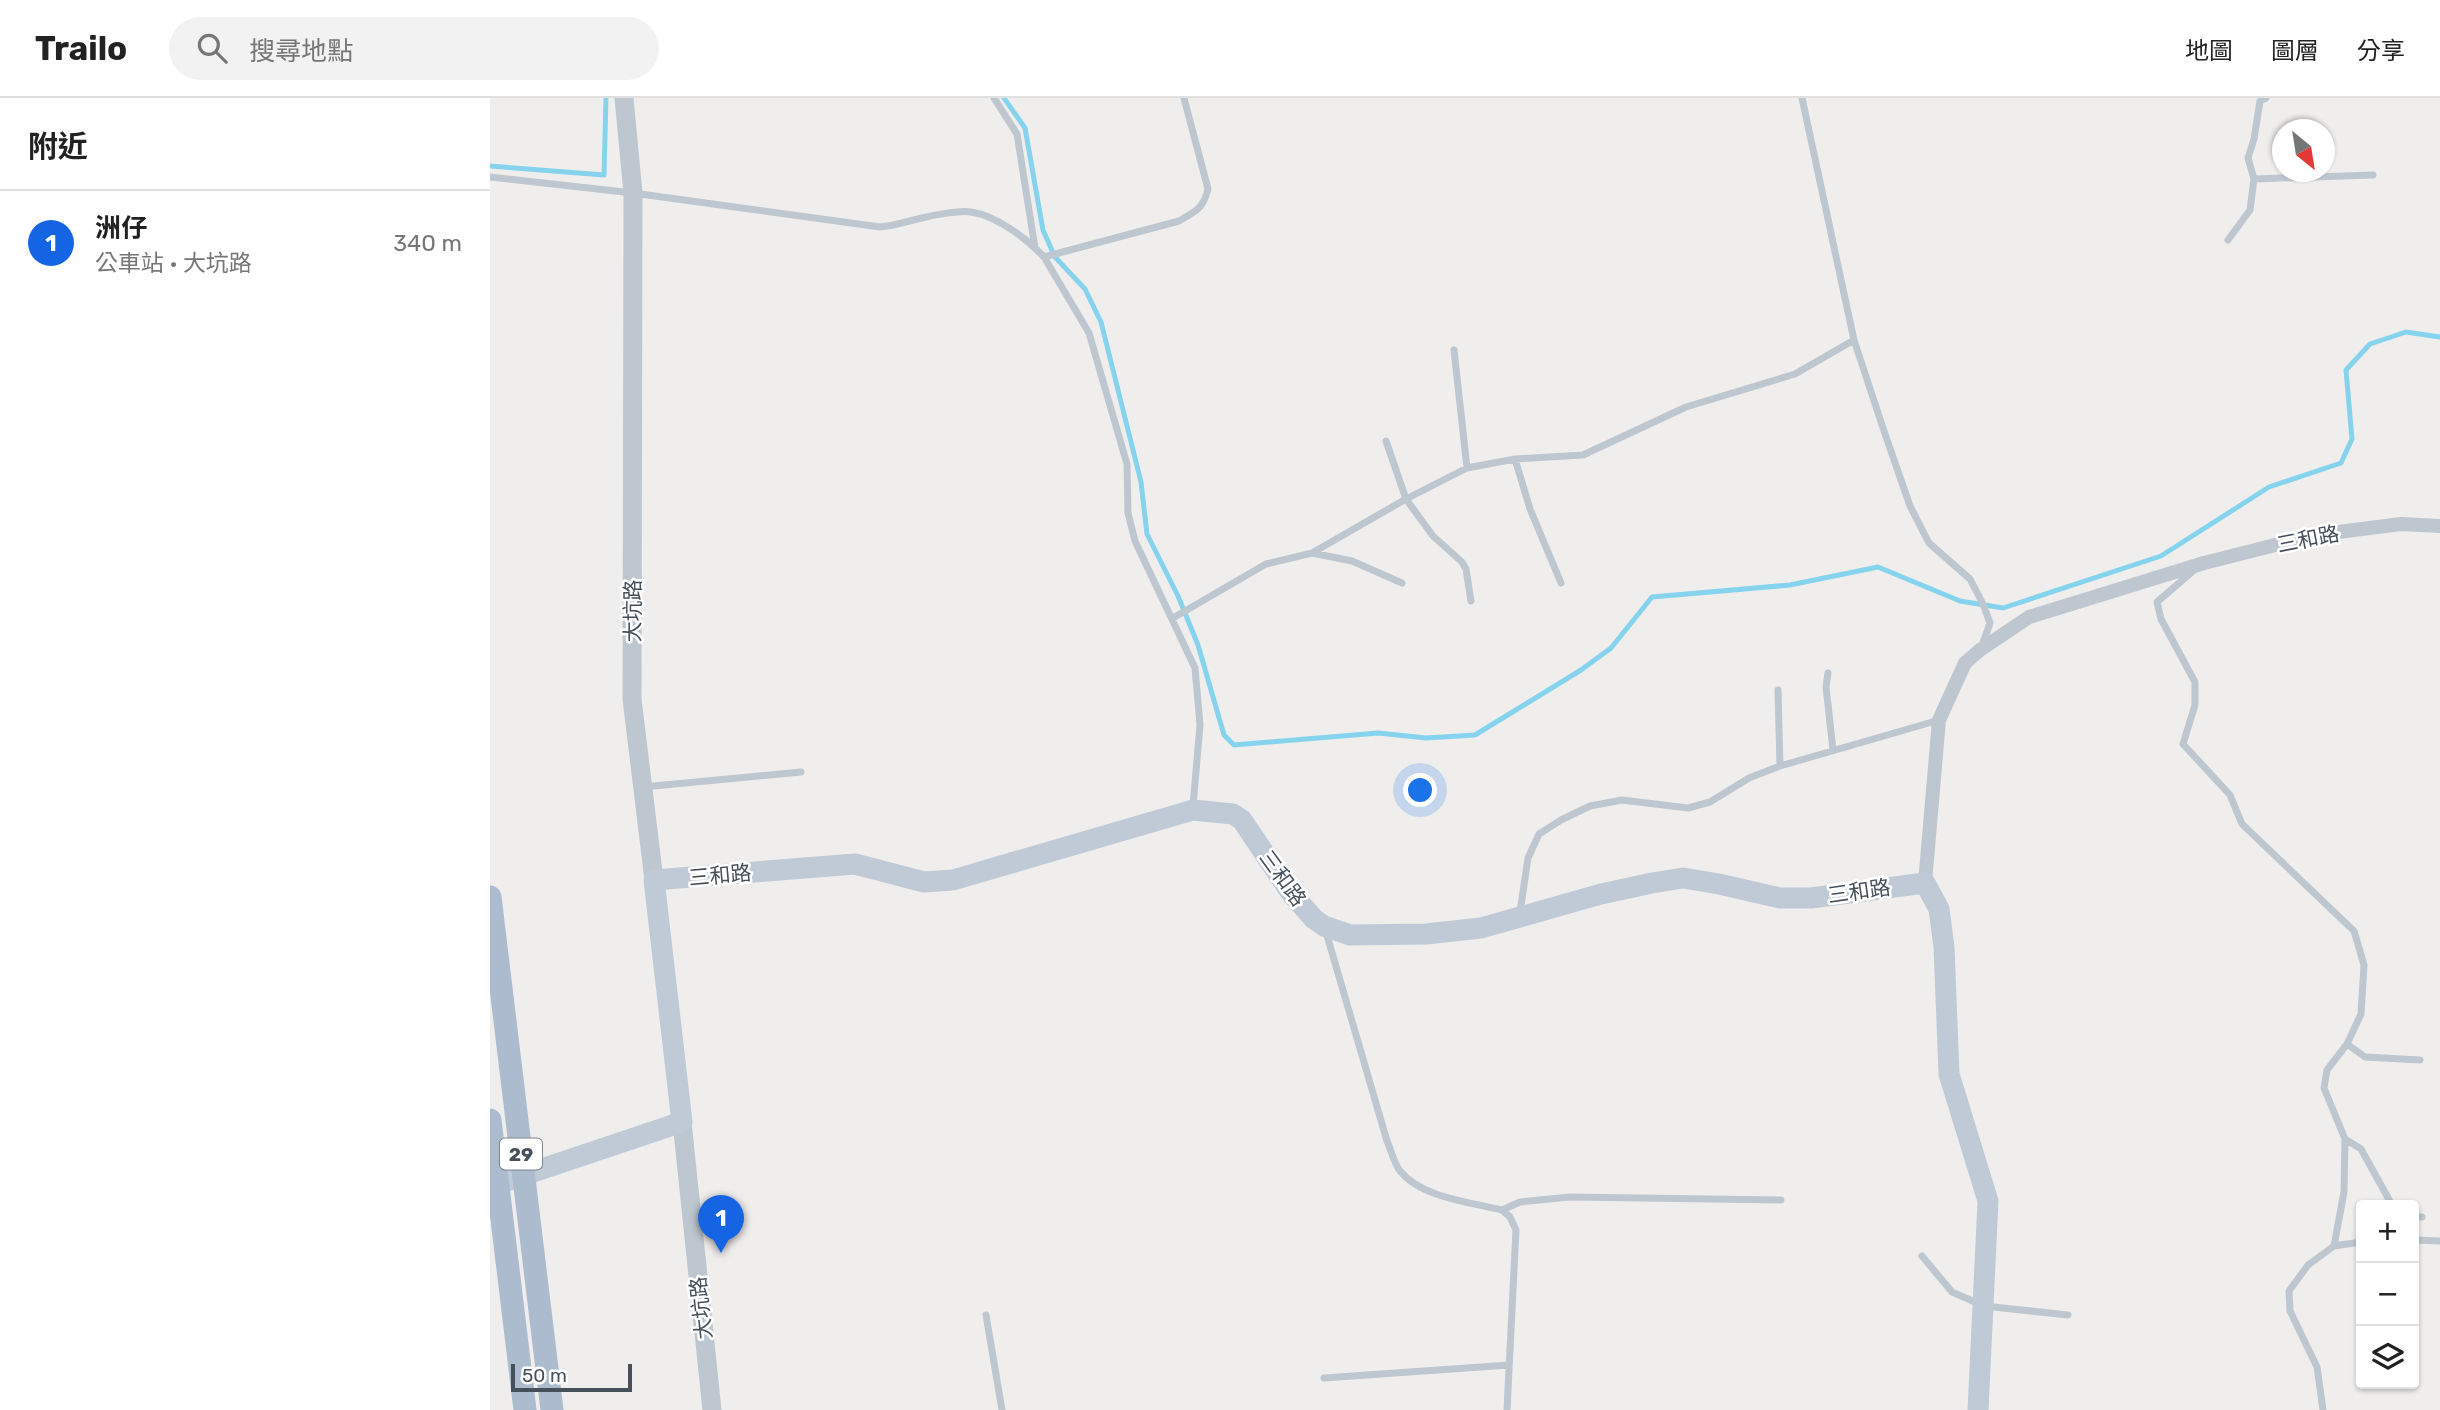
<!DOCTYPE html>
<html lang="zh-TW">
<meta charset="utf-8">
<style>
:root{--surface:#fff;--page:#f2f2f2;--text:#222;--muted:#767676;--line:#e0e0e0;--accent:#1564e3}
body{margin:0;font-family:Rubik,"Noto Sans TC",sans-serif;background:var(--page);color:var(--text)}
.controls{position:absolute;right:21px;bottom:21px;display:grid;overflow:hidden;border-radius:7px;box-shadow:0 2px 5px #0004}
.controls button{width:63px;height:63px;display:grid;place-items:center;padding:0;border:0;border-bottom:2px solid var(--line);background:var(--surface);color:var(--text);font:35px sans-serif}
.compass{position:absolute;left:1782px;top:21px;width:63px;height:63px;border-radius:50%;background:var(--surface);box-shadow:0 2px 5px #0004;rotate:150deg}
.scale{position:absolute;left:21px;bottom:18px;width:121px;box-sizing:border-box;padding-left:7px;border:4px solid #45505b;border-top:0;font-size:19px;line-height:24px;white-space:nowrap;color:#45505b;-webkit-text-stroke:5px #fff;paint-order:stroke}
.you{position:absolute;left:931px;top:693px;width:24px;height:24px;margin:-18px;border:5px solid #fff;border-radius:50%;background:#1a73e8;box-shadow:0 0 0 10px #1a73e833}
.badge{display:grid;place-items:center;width:46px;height:46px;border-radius:50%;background:var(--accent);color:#fff;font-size:23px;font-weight:700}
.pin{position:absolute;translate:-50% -58px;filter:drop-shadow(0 2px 4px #0008)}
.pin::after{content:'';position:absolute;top:37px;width:24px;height:21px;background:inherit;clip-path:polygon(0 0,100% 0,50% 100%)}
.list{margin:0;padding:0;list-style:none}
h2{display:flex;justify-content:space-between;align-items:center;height:91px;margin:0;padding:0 28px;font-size:30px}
h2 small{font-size:23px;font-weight:400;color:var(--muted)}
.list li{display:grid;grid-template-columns:46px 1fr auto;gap:21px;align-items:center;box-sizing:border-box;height:105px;padding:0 28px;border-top:2px solid var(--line)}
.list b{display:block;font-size:26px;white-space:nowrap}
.list p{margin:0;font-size:23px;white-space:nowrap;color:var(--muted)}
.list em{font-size:23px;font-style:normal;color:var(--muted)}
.icon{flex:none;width:38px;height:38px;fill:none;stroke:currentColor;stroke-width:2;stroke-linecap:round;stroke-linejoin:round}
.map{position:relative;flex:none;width:1950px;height:1312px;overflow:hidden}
header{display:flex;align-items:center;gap:42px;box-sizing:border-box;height:98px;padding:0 35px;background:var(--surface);border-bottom:2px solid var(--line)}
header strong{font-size:33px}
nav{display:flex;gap:38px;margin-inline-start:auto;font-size:24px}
.search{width:490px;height:63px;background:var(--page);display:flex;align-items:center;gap:18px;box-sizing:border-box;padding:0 24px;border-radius:38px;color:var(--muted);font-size:26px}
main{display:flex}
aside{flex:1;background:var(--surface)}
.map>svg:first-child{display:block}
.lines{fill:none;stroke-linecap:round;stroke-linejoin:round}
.stream{stroke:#86d3ed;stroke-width:5}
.service{stroke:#bec7d0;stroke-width:7}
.minor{stroke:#bec7d0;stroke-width:14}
.tertiary{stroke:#bec7d0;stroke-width:19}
.secondary{stroke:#c0cad7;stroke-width:21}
.primary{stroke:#acbbcd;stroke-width:23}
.labels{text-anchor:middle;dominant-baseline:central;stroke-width:5;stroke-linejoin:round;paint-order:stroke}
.shield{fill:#fff;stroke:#7d848c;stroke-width:2}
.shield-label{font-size:19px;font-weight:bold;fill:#45505b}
.street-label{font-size:21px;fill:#45505b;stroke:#fff}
</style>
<header>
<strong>Trailo</strong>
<div class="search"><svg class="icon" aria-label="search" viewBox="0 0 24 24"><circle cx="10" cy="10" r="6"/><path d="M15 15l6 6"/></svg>搜尋地點</div>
<nav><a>地圖</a><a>圖層</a><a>分享</a></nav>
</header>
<main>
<aside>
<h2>附近<small></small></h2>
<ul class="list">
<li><span class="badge">1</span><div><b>洲仔</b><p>公車站 · 大坑路</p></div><em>340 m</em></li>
</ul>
</aside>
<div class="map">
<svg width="1950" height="1312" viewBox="0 0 1950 1312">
<rect width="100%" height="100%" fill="#f0eeed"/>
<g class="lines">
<path class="stream" d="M514,0L535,30L553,132L565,159L595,191L611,224L651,384L657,436L688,498L708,547L734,637L744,647L888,635L936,640L985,637L1091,572L1121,550L1162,499L1300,487L1388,469L1470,503L1513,510L1671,458L1779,389L1851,365L1862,341L1856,272L1880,246L1916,234L1950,239
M0,68L114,77L116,0"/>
<path class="service" d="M504,0L527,36L545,150
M1312,0L1364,242L1393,330L1420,408L1439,445L1480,481L1493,506L1500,525L1492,548
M0,79L143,95L390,129C405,128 418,123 432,120C444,117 470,112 481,114C507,118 536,140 554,159L599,235L637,366L638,415L645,443L705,570L710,627L703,708
M1764,81L1883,77
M1738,142L1760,112L1764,81L1758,60L1764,41L1770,3L1776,0
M554,159L689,123C706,113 713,111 718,91L694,0
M964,252L977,370
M896,343L916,401L943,438L972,464L976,471L981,503
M1025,361L1040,411L1071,485
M822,455L862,463L912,485
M1703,473L1667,504L1671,521L1705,584V607L1693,646L1740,697L1752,726L1864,833L1867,843L1874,867L1871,916L1857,946L1837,972L1834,990L1855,1041L1854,1094L1844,1148
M683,520L776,466L822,455L916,401L977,370L1025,361L1093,357L1196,309L1305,276L1364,242
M1338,575L1336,589L1343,652
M1288,592L1290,668
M153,689L311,674
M1030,814L1038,760L1049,736L1071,722L1100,708L1132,702L1198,710L1220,704L1259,680L1290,668L1449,622
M836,834L897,1043C901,1052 904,1065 910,1073C932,1100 980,1104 1012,1112L1020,1119L1026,1132L1017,1312
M1857,946L1875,959L1930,962
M1855,1041L1871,1051L1902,1107
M1012,1112L1030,1104L1080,1099L1291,1102
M1924,1119H1932
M1924,1142L1950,1143
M1432,1158L1462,1194L1494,1208L1578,1217
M496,1217L512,1312
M834,1280L1019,1267
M1833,1312L1827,1269L1800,1213L1799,1193L1818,1167L1844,1148L1871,1144"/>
<path class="minor" d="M1435,785L1449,622L1475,565L1490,552L1539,519L1714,465L1825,437L1911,426L1950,428"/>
<path class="tertiary" d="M134,0L143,95L142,601L164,782
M192,1024L222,1312"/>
<path class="secondary" d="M7,1086L192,1024L164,782L365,766L434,784L463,782L703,712L743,716L752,722L801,795L824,821L834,828L860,837L936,836L991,830L1111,796L1162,785L1193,780L1229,786L1290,800H1321L1435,785L1449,811L1454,849L1459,976L1498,1103L1488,1312"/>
<path class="primary" d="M0,799L62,1312
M0,1022L35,1312"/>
</g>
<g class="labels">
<rect class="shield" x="10" y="1040.5" width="42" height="31" rx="5"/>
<g class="shield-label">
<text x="31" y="1056">29</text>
</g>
<g class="street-label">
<text transform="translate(1818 441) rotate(-11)">三和路</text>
<text transform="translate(142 513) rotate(-90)">大坑路</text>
<text transform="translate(230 777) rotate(-5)">三和路</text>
<text transform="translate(793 780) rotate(54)">三和路</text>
<text transform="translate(1369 793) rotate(-8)">三和路</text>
<text transform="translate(211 1210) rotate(-96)">大坑路</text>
</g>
</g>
</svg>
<div class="controls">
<button>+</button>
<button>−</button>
<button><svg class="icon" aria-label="layers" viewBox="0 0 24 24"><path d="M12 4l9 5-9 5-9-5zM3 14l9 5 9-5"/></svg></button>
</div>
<svg class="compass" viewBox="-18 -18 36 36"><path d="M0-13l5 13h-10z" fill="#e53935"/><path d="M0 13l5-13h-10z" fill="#767676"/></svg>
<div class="scale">50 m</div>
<div class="you"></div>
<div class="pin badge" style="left:231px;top:1155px">1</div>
</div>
</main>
